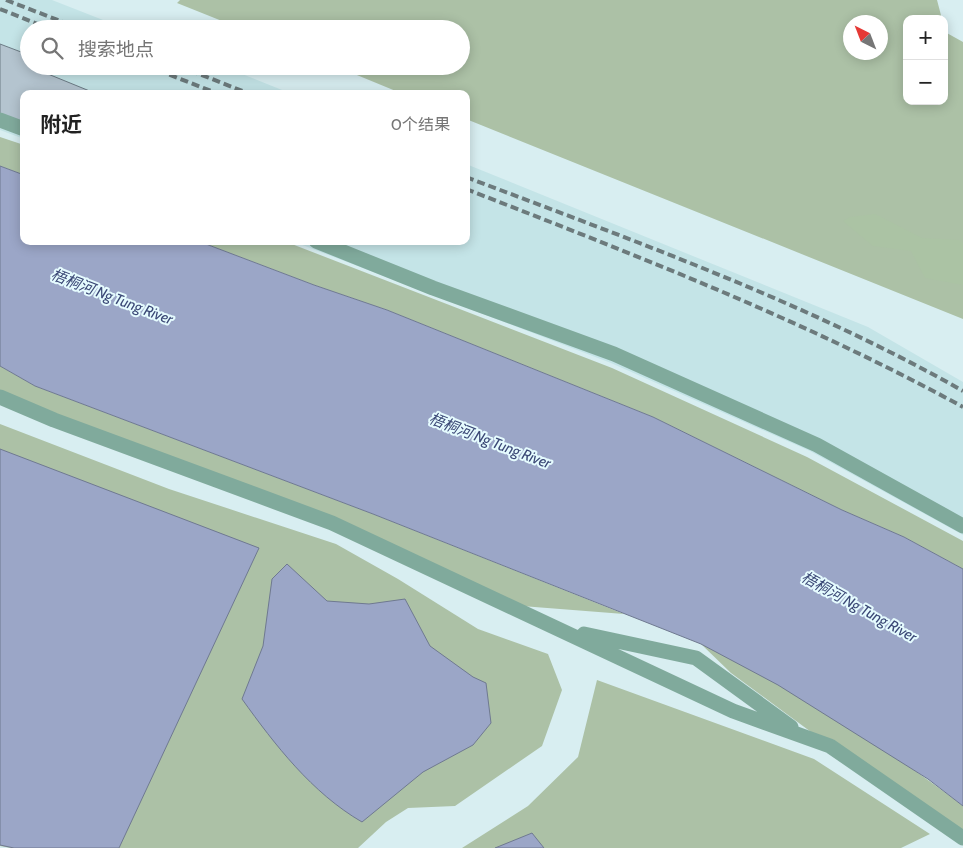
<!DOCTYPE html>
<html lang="zh">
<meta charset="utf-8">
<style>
:root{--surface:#fff;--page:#f2f2f2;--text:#222;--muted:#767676;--line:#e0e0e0}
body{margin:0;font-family:Cabin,"Noto Sans SC",sans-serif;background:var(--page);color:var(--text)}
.controls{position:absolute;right:15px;top:15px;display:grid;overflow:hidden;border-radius:10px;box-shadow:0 2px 12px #0003}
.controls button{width:45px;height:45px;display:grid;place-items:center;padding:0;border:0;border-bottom:1px solid var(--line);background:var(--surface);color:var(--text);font:25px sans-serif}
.compass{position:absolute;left:843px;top:15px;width:45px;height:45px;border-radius:50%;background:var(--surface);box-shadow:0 2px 12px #0003;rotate:318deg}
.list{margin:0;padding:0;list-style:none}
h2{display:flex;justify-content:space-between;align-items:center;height:65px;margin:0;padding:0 20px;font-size:21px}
h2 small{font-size:16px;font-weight:400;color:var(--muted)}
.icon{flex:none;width:28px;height:28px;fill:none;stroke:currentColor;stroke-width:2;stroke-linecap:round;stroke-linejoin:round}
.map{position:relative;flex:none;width:963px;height:848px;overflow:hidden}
.search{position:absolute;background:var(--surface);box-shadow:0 2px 12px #0003;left:20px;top:20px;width:450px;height:55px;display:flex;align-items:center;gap:12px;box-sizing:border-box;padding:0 18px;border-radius:28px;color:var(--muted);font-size:19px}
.panel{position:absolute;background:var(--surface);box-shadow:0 2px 12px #0003;left:20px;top:90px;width:450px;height:155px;border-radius:10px}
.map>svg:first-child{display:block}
.built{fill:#c4e4e7}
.green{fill:#acc1a6;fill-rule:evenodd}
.forest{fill:#abc3a4}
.water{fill:#9ba6c7;stroke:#6f7990}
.building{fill:#b4c4cf;stroke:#6d7c86}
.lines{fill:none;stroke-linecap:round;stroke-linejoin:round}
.minor{stroke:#80aa9c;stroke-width:15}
.rail{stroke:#6c7a7c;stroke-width:4;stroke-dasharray:8 4;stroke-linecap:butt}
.labels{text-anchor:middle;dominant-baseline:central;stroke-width:4;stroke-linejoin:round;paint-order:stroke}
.water-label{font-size:15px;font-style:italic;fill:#3b4876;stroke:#e5fbfe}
</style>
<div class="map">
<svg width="963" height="848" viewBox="0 0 963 848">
<rect width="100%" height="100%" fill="#d8eef1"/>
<path class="built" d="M0,0H52L126,29H29V66H222L292,94H24V139L0,130Z
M466,164L868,327L963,382V535L810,451L611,363L292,241H466Z"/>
<path class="green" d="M180,0H937L942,19H907V101H944V29L945,32L963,42V319L466,119V94H403L335,66H461V29H242L177,3ZM850,22H880V52H850Z
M0,137L24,145V175L0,166Z
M198,241H284L612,368L807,457L963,541V569L904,537L842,510L653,417L387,310L314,285Z
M0,366L35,386L373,514L624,614L509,605L385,547L0,395Z
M0,424L169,489L336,544L398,579L478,629L548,654L562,690L542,746L455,806L408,808L386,822L358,848H11L0,846Z
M701,644C792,688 883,745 963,806V838L830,746L731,673Z
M597,680L814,759L930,834L901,848H462L528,806L578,757Z"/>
<path class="forest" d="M875,214L922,238L959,240L963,244V285L925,278L911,251L873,246L843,221L850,217Z"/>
<path class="water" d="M0,166L24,175V241H198L314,285L387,310L653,417L842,510L904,537L963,569V806L928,779L778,685L701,644L373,514L35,386L0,366Z
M0,449L259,548L119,848H14L0,845Z
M287,564L327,601L369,604L405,599L430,646L473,677L486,683L491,723L473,745L423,772L362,822C312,793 275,745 242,699L263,646L272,579Z
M532,833L544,848H495Z"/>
<path class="building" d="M0,44L29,55V66H50L48,74L97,94H24V125L0,116Z"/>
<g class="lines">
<path class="minor" d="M0,120L24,129
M316,241L433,288L614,354L817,445L963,526
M0,397L54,420L332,523L733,711L830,746L963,838
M584,634L696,658L791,727"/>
<path class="rail" d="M6,0L81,29
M0,9L50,29
M147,66L219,94
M179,66L250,94
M466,177C634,241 806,302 963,391
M466,189C635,255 804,320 963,407"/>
</g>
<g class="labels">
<g class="water-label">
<text transform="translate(112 297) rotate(21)">梧桐河 Ng Tung River</text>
<text transform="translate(490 441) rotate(21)">梧桐河 Ng Tung River</text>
<text transform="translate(859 607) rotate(29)">梧桐河 Ng Tung River</text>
</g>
</g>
</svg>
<div class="controls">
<button>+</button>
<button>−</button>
</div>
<svg class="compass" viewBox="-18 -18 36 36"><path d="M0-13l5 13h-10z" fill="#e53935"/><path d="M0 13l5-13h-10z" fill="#767676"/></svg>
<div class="search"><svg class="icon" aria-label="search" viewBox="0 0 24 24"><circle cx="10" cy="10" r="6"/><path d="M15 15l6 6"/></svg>搜索地点</div>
<section class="panel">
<h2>附近<small>0个结果</small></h2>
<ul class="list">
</ul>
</section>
</div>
